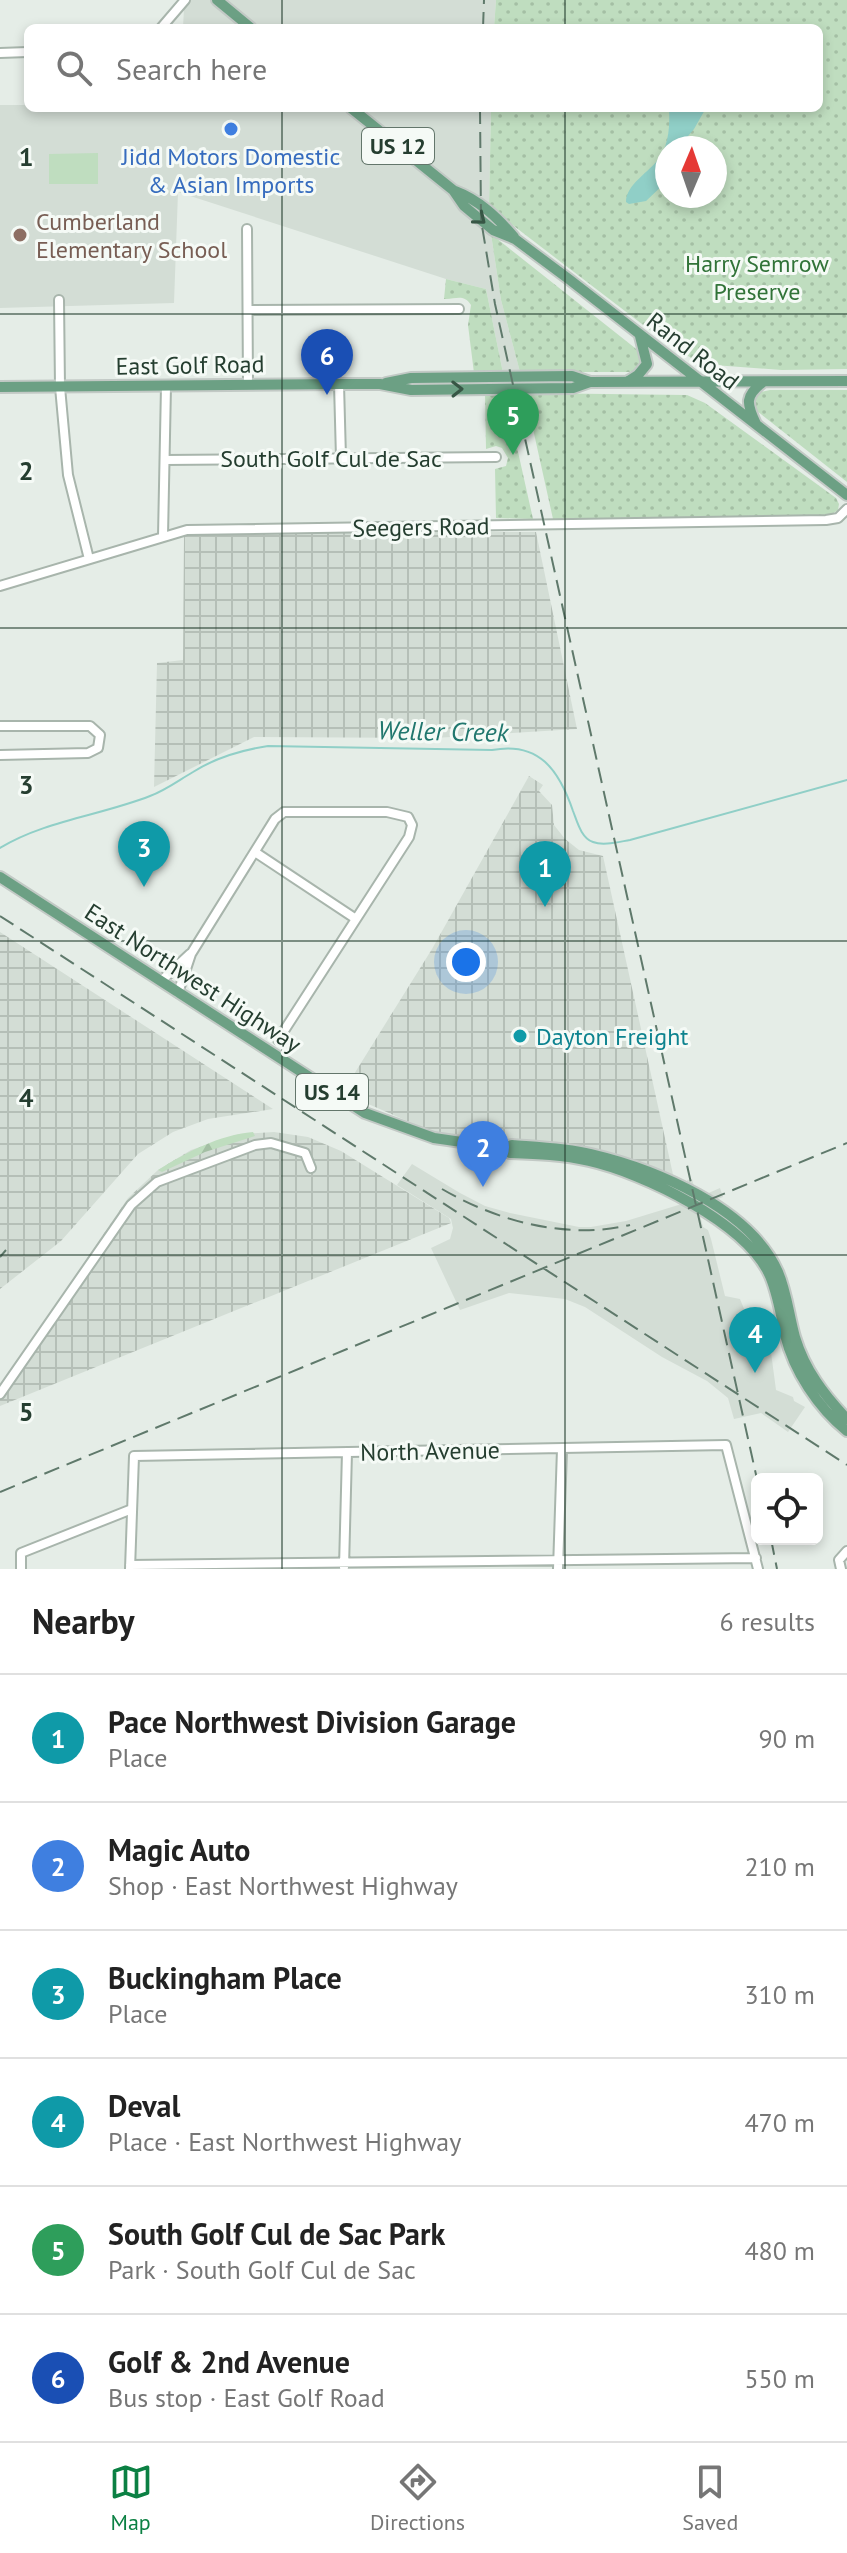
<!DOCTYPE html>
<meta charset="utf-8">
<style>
:root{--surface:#fff;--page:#f6f6f6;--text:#222;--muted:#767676;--line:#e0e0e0;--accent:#0b8043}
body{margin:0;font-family:"PT Sans",sans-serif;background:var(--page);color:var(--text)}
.controls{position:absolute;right:24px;bottom:24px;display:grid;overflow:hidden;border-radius:12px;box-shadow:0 4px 12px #0003}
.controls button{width:72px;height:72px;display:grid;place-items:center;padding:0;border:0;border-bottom:2px solid var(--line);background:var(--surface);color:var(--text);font:40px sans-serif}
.compass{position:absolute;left:655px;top:136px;width:72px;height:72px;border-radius:50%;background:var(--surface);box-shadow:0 4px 12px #0003;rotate:2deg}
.you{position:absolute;left:466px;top:962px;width:28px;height:28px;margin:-20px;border:6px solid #fff;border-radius:50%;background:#1a73e8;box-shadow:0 0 0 12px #1a73e833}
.badge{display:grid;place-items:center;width:52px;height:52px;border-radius:50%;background:var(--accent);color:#fff;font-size:26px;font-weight:700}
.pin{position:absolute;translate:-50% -66px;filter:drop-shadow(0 2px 4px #0008)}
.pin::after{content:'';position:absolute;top:42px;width:28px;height:24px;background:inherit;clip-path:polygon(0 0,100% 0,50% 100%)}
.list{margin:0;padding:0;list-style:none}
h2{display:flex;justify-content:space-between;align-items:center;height:104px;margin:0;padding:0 32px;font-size:34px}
h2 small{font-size:26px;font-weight:400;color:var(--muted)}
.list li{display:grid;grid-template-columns:52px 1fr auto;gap:24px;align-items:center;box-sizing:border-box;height:128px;padding:0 32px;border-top:2px solid var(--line)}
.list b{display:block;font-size:30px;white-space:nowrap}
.list p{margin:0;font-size:26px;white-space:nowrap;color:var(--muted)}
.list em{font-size:26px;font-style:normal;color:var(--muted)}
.icon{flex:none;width:44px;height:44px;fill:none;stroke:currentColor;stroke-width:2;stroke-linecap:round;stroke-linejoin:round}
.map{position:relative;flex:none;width:847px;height:1569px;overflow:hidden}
.search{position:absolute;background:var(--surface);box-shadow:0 4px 12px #0003;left:24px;right:24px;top:24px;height:88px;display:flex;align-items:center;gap:20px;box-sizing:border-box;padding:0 28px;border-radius:12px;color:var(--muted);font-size:30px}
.sheet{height:872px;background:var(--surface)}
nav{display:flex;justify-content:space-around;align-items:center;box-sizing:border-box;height:112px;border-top:2px solid var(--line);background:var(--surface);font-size:22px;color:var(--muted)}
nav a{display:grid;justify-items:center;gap:4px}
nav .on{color:var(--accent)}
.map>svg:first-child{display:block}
.built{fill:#d3ddd5}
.industrial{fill:url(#industrial-grid)}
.forest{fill:url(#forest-firs)}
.park{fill:url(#park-dots);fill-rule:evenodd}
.pitch{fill:#bfddbf}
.water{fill:#90cfc7}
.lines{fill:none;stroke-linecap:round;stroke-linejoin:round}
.stream{stroke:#90cfc7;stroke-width:2}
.minor-casing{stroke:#a8b5ac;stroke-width:12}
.major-casing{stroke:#c2c9c5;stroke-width:14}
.minor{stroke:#fff;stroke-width:8}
.major{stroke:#6ca084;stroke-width:10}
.rail{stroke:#5f796b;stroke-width:2;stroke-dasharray:16 8;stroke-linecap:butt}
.oneway{stroke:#375645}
.grid{fill:none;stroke:#253e30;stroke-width:2;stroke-opacity:0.55}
.shop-dot{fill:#3f7fe0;stroke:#f5faf6;stroke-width:3}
.education-dot{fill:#8d6e63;stroke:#f5faf6;stroke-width:3}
.culture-dot{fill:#0f9aa8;stroke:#f5faf6;stroke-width:3}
.labels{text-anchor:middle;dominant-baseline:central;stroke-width:6;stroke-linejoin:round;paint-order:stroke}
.shield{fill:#f5faf6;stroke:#63766b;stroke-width:2}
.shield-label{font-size:22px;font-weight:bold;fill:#253e30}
.shop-label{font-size:24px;fill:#366cbe;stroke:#f5faf6}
.education-label{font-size:24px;fill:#785e54;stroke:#f5faf6;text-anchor:start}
.park-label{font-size:24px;fill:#317338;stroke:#f5faf6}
.street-label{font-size:24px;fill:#253e30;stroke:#f5faf6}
.culture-label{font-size:24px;fill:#0d838f;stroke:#f5faf6;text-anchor:start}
.water-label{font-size:26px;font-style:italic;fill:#21776e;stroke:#f5faf6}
.grid-label{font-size:26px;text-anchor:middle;font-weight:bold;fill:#253e30;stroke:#f5faf6;stroke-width:6;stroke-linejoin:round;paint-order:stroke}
</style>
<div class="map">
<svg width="847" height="1569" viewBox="0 0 847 1569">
<defs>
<pattern id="industrial-grid" width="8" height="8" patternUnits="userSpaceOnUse" patternTransform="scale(2)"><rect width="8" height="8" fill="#d3ddd5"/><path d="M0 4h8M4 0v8" fill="none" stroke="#b5bfb7"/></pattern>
<pattern id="forest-firs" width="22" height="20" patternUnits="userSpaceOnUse" patternTransform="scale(2)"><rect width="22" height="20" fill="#bfddbf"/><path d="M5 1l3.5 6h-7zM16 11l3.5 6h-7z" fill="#a4bfa4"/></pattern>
<pattern id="park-dots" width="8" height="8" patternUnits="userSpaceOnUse" patternTransform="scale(2)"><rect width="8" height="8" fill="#bfddbf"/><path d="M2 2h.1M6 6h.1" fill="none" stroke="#a4bfa4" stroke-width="1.8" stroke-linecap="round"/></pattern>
</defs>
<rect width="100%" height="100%" fill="#e5ede7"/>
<path class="built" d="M190,0H496L494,28H183L184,8Z
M0,105H28V108H491L489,207L475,197L476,222L491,234L501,300L520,372L503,373L486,289L446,279L178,192L174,303L0,308Z
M412,1164L460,1193L485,1206L510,1213L579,1227H591L626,1221L685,1203L690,1194L687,1180L692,1179L695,1190L704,1195L720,1188L723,1197L706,1204L700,1215L703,1227L708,1230L711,1239L725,1296L740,1299L749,1321L755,1323L770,1345L776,1390L793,1397L794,1401L805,1407L788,1432L761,1413L734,1419L728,1398L707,1381L662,1357L585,1307L565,1299L509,1293L460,1310L431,1248L450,1239L453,1228L451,1219L397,1185Z"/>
<path class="industrial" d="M536,532L577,729L435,738L254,737L154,787L157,663L183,660L184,536L197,533Z
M529,776L543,785L539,791L552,805L554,825L565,839L579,850L603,856L674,1179L617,1154L566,1146L437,1134L366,1103L346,1087L432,949Z
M0,932L273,1109L208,1119L173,1132L138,1154L61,1241L0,1289Z
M274,1132L308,1137L341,1151L449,1218L451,1223L0,1406V1387L128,1198L158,1170L191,1150L239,1134Z"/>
<path class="forest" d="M253,1132L255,1136L205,1152L162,1172L158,1170C187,1152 219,1135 253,1132Z"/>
<path class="park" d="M496,0H847V369L782,370L700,364L655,334L489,207L491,108H819V28H494ZM667,148H715V196H667Z
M491,234L635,348L640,353L643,363L636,370L629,372H520L501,300Z
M446,279L486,289L503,373H474L468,325L471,305C463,293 455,300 444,299Z
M770,390H847V482L757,411L754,407V398L761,392Z
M525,393L687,395L705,403L836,498L839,504L838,510L832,514L824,515L553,519Z
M485,394L502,395L506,398L533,519L496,518L495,469L506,466L508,458L502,448L496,446L486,449Z"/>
<path class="pitch" d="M98,153V184H49V154Z"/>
<path class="water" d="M669,108H706L694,129L678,148H667V181L646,201L629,204L626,202C626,184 650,172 660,157C669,144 670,124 669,108Z"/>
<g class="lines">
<path class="stream" d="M0,848C44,821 102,815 150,796C166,790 179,780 193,772C215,758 242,750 268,746L492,750C539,741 559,770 573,811C577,821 581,838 593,842C603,846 618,842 630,840L847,780"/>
<g class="minor-casing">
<path id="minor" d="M161,28L185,0
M0,53L28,52
M247,229L248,384
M59,300L60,387L68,475L89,559
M248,310L459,309
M339,384L341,458
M165,460L496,457
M163,536L166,386
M0,586L187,530L826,520L838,518L847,509
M0,726H90L100,735L98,748L88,753L0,755
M255,852L356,919
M161,981L190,954
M178,993L191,954L275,819L284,812H387L408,817L412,825L409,837L278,1040
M0,1394L131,1205L157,1182L255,1145L271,1143L305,1153L311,1168
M130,1565L756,1558
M344,1567L347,1452
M21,1569V1553L132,1509
M130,1569L134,1456L726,1445L758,1569
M558,1569L562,1449
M841,1569L839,1560L847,1551"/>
</g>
<g class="major-casing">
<path id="major" d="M217,0L251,28
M351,108L453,190L464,206L493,230L515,239L570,280L847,495
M455,191C479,200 497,217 514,237
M627,382L638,375L647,364L640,336
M386,383L411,378L572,376L590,382L847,381
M0,387L339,384H380L411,390L573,388L590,382
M756,424C746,403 745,396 763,382
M0,877L365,1113L434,1138L503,1148L510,1153C537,1154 563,1155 589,1161C643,1173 747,1223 770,1276C778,1295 781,1315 785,1335C794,1371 818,1408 847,1431
M503,1148L512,1145C538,1147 565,1148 591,1154C655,1169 750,1208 778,1272C787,1293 789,1316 795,1337C805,1370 824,1395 847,1419"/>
</g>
<use href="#minor" class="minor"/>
<use href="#major" class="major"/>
<path class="rail" d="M483,28L484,0
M480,108L481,220L495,304L757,1479
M0,916L847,1465
M442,1189C497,1221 566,1240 630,1225
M0,1257L6,1250
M0,1492L847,1143
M771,1539L777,1569"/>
</g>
<defs><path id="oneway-chevron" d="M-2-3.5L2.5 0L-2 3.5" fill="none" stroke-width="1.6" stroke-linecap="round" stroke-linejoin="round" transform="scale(2)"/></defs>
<g class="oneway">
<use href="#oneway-chevron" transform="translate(480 219) rotate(39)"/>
<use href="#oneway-chevron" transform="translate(457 389) rotate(-1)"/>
</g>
<path class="grid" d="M282,0V28M565,0V28M282,108V1569M565,108V1569M0,314H847M0,628H847M0,941H847M0,1255H847"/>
<circle class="shop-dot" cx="231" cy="129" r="8"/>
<circle class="education-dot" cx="20" cy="235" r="8"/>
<circle class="culture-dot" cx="520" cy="1036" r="8"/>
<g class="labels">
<g class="shield">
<rect x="362" y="128" width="72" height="36" rx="6"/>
<rect x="296" y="1074" width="72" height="36" rx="6"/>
</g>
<g class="shield-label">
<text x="398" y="146">US 12</text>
<text x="332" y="1092">US 14</text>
</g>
<g class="shop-label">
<text x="231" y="156">Jidd Motors Domestic<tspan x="231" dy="28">&amp; Asian Imports</tspan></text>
</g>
<g class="education-label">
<text x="36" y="221">Cumberland<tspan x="36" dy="28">Elementary School</tspan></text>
</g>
<g class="park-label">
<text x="757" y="263">Harry Semrow<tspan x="757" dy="28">Preserve</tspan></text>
</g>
<g class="street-label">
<text transform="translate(693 351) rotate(38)">Rand Road</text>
<text transform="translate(190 365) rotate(-1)">East Golf Road</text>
<text x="331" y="458">South Golf Cul de Sac</text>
<text transform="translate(421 527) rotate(-1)">Seegers Road</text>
<text transform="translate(193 978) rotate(33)">East Northwest Highway</text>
<text transform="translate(430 1451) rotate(-1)">North Avenue</text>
</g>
<g class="culture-label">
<text x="536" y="1036">Dayton Freight</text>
</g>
<g class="water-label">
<text transform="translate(443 731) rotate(1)">Weller Creek</text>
</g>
</g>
<g class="grid-label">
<text x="26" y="166">1</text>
<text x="26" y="480">2</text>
<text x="26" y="794">3</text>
<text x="26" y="1107">4</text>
<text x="26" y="1421">5</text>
</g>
</svg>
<div class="controls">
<button><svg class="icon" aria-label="locate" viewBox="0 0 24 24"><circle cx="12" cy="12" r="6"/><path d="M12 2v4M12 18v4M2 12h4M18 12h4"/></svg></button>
</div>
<svg class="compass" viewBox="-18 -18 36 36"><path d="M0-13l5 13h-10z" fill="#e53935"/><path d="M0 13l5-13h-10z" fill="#767676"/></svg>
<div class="you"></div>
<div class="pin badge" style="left:545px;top:907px;background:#0f9aa8">1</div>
<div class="pin badge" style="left:483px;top:1187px;background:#3f7fe0">2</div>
<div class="pin badge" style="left:144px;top:887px;background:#0f9aa8">3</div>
<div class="pin badge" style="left:755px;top:1373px;background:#0f9aa8">4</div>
<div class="pin badge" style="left:513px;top:455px;background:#2e9e5b">5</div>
<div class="pin badge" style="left:327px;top:395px;background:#1a4fb4">6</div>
<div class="search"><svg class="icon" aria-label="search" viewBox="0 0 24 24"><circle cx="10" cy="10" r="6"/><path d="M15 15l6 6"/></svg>Search here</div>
</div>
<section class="sheet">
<h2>Nearby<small>6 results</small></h2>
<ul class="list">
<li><span class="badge" style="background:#0f9aa8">1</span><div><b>Pace Northwest Division Garage</b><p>Place</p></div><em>90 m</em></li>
<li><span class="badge" style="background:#3f7fe0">2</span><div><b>Magic Auto</b><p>Shop · East Northwest Highway</p></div><em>210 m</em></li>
<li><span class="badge" style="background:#0f9aa8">3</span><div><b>Buckingham Place</b><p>Place</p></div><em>310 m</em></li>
<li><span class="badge" style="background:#0f9aa8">4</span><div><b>Deval</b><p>Place · East Northwest Highway</p></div><em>470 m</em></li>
<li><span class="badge" style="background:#2e9e5b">5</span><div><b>South Golf Cul de Sac Park</b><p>Park · South Golf Cul de Sac</p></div><em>480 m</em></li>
<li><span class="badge" style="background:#1a4fb4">6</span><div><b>Golf &amp; 2nd Avenue</b><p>Bus stop · East Golf Road</p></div><em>550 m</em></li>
</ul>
</section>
<nav>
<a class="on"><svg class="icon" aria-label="map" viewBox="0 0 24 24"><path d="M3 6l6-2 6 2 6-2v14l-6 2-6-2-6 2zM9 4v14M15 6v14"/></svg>Map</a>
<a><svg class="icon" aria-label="directions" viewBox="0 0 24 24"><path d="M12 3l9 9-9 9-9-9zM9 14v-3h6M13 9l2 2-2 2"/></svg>Directions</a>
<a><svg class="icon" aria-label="saved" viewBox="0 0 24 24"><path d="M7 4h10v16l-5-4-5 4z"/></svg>Saved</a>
</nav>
